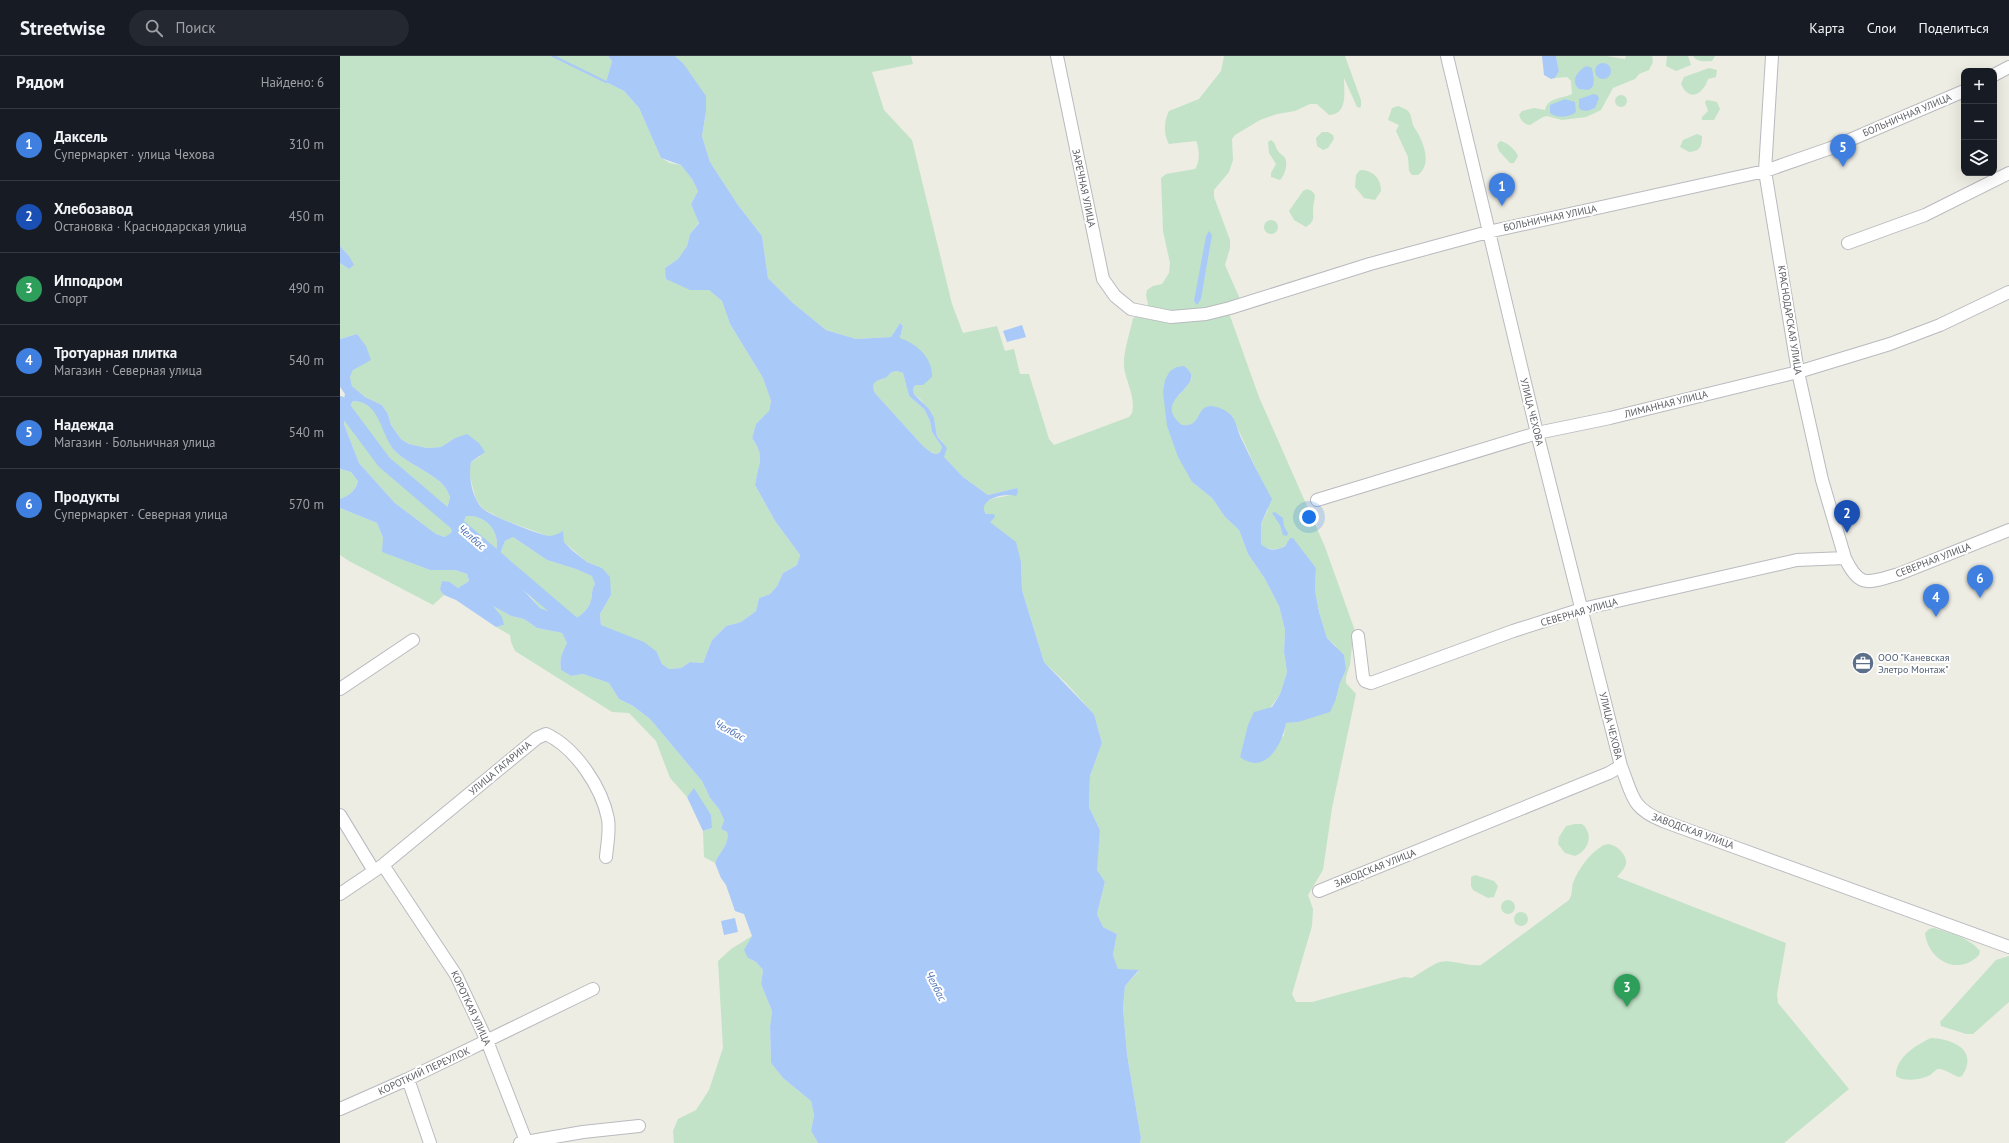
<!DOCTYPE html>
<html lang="ru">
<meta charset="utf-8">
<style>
:root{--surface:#171b24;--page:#242831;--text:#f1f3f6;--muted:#9ea1a6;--line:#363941;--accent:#1a73e8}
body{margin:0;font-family:"PT Sans",sans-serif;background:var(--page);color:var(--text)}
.controls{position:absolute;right:12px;top:12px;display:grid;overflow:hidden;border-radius:8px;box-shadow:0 4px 16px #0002}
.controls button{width:36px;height:36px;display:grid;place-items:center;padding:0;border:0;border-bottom:1px solid var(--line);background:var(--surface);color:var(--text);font:20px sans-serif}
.you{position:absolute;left:969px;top:461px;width:14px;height:14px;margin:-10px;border:3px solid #fff;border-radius:50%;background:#1a73e8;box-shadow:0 0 0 6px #1a73e833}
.badge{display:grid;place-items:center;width:26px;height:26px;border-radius:50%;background:var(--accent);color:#fff;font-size:13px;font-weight:700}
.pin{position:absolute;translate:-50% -33px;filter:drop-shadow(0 1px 2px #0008)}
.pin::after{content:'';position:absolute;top:21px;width:14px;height:12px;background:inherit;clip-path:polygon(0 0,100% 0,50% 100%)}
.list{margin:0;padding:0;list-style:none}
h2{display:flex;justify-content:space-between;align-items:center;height:52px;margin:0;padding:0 16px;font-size:17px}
h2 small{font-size:13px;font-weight:400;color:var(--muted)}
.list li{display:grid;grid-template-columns:26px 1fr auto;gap:12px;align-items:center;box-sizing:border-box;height:72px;padding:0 16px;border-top:1px solid var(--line)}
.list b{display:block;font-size:15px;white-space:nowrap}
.list p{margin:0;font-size:13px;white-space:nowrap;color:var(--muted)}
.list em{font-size:13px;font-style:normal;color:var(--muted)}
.icon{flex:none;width:22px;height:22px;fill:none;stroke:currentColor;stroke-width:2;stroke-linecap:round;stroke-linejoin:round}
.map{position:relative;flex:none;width:1669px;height:1087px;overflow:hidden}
header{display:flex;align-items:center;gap:24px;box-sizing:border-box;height:56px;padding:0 20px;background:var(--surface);border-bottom:1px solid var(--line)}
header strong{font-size:19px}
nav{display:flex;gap:22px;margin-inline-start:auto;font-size:14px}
.search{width:280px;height:36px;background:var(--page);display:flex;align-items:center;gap:10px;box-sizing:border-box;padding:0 14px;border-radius:22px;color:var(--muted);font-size:15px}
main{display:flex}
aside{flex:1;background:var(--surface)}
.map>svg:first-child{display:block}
.green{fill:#c2e3c7;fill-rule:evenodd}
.water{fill:#a9caf8;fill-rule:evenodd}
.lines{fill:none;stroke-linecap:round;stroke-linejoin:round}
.stream{stroke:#a9caf8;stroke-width:2.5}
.river{stroke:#a9caf8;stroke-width:14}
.minor-casing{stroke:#b9babf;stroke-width:14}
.minor{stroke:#fff;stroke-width:12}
.labels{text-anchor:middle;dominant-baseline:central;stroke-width:4;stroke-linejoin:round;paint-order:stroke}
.street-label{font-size:10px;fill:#5c5e63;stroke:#fff}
.service-label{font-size:10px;fill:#4e5e75;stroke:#fff;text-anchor:start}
.water-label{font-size:11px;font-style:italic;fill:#4e73b9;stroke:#fff}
</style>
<header>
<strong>Streetwise</strong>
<div class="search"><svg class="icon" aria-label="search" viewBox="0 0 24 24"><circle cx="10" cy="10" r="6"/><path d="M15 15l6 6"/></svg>Поиск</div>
<nav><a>Карта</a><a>Слои</a><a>Поделиться</a></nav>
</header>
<main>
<aside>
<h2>Рядом<small>Найдено: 6</small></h2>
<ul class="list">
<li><span class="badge" style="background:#3f7fe0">1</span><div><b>Даксель</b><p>Супермаркет · улица Чехова</p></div><em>310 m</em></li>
<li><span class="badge" style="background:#1a4fb4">2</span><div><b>Хлебозавод</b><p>Остановка · Краснодарская улица</p></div><em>450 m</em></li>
<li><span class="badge" style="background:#2e9e5b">3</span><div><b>Ипподром</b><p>Спорт</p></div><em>490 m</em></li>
<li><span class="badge" style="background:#3f7fe0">4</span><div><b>Тротуарная плитка</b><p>Магазин · Северная улица</p></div><em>540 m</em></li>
<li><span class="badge" style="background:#3f7fe0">5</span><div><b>Надежда</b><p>Магазин · Больничная улица</p></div><em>540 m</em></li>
<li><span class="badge" style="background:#3f7fe0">6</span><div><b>Продукты</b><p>Супермаркет · Северная улица</p></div><em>570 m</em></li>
</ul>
</aside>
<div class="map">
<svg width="1669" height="1087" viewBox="0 0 1669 1087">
<rect width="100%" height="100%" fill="#edede4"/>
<path class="green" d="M0,0H268L272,5L266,26L284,35L299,52L321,102L330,107L341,109L352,123L358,135L351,148L359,166L350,178L347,190L338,203L325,212L350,234H369L382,245L390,268L423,322L431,345L429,356L416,368L412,382C426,402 418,407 415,429L435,465L460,499L457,509L443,517L437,530L430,538L419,542L416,555L401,566L386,570L372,584L363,607L350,606L341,612L329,613L322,608L317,596L261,569L260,558L271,539L262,512L247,506L224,486L164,464L143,453L136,443L132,429L129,415L131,406L141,400L115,382L101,391L87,392L69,388L61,383L51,369L48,358L42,349L25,341L12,330L10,321L13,314L17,278L0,283V207L9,213V200L0,190Z
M335,0H571L573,8L532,16L544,54L572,84L612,248L623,277L657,270L665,295L674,293L680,318H689L709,383L714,389L789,361L792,357C796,342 786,326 784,311C783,295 790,278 793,262L798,260L889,257L919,341L985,491L1014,572L1010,609L1006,621V627L1016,638L992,752L983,814L968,839L973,853L972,870L952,938L956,946H972L1064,921L1072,922C1079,918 1093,908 1100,906C1113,903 1127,911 1141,909L1229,844C1233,838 1231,834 1233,827C1237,816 1246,803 1254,796C1257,794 1261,790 1264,789C1274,785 1288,799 1286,808C1284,814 1280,817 1277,821L1446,887L1437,938L1438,947L1509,1033L1444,1087H800L801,1082L787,998L783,952L785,930L799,915L778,914L773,899L777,878L763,871L757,858L765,826L756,814L760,774L749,751L750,720L762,687L754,658L726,627L704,606L682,534L681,506L649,466L650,459L646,458C636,442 661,442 670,439C673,437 675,435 677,432L648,439L623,421L603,401L602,385L597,380L594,362L581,344L574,338L573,332L576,329L560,282L563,270L560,267L551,281L516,283L486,274L453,247L428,222L422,180L398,149L370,106L362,80L366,56L343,7ZM852,321C847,339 815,348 842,369C850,370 854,368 858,361L892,360L919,419L928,454L921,468V488L925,492C938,494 944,494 950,482L976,512L975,534L979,556L987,582L996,590L1006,614L1000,627L996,643L958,666L945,667L944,680L900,701L905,687L940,638L947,616L944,596L945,574L939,550L925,523L908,498L899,474L885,461L872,442L852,426L823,336Z
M884,0H1005L1021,44V50L1020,52L1017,51L1004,22C1004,37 1008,58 989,59L977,48H970L955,55L937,58L920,64L895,79L892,83L893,104L889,116L874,134V141L890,184V192L885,209L900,243L881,249L841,256L809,253L806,239L807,234L813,230L822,228L829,217L830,207L823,175L821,122L826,118L855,113C860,107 860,93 856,85L829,88C823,78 824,65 829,55L859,43L881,15Z
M1216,0H1267L1285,3L1286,0H1312L1313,6L1309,14L1299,18L1295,23L1273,32L1261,54L1255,57L1246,61L1222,64L1207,60L1203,61L1190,69C1184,68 1181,65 1179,59L1182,55L1194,52L1205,54C1208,41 1222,43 1232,38L1231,25L1227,21L1215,22L1219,15Z
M1327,0H1348L1351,9L1336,15L1326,10Z
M1353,0H1375L1372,5C1365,5 1358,7 1353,0Z
M1369,12L1377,14L1376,21L1368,23C1363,39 1349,46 1341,28L1344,21Z
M1275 45a6 6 0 1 1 12 0a6 6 0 1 1-12 0Z
M1367,44L1377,46L1380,53L1374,64H1362V61L1368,55L1365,46Z
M1058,50C1060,51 1064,52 1067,54C1072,58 1071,65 1074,71C1083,84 1093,108 1078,119H1072L1069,115L1068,101L1056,75L1059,69L1048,64L1052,52Z
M982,76H988L993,79L994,83L988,92L983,94L977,90L976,82Z
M1357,78L1362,80C1362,91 1360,95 1349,96L1340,91L1343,84Z
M931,84C936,87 935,91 938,95C940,98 943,99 945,102C948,108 945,119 940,124L931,121V117L936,108L929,97L928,86Z
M1160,85C1167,86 1176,94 1178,100L1174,107H1170L1159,95L1157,89Z
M1020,114C1033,114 1041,122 1041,135L1035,144L1024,142L1015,131L1016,119Z
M967,133L972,135L975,139C975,144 973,148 973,153C973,161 975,166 966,171L954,164L949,155L963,135Z
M924 171a7 7 0 1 1 14 0a7 7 0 1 1-14 0Z
M557,315L563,317L569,340L584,353L590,365L592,376L602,391L600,396L597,398L592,397L583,390L535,337C529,323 541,325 547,321C549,319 550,317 552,316Z
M13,345C43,346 39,378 56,396C67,407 96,419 104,430C107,433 108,437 110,441L107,453L113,476L105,481L96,478L55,447L19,407L4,368L6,357Z
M0,413L11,416L18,424C15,435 10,439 0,443Z
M0,452L37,467L43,482V496L90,514H115L127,518L129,525L118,532L110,526L100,534L104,539L93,549L9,505L0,499Z
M126,460C151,458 166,485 151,505C143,501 126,487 123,479C120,473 123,466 126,460Z
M173,481L207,504L236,513L253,520L255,528C251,534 253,537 251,544C249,553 242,558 235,563L223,561L200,552L189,539L160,514V498L165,485Z
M151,549L171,560L184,563L197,572L222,577L227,587C222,597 219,604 221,614L231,620L243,618L269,627L279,643L293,650L310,663L362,725L370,742L379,753L384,764L381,773L387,776C390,789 379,796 375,807L364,801L363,775L372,772L354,733L347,741L330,722L316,685L289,657L272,656L175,595L171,586L170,579L156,571L164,569Z
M1235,768H1242C1254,778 1249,794 1235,800L1225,797L1218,788L1219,781L1226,770Z
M1135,819L1154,825L1158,830L1154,841L1148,842L1133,834L1131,830V821Z
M1161 851a7 7 0 1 1 14 0a7 7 0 1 1-14 0Z
M1174 863a7 7 0 1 1 14 0a7 7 0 1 1-14 0Z
M1594,872C1610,877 1630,882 1640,895L1639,899C1618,921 1588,904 1585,877L1589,873Z
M412,880L408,902L416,906L423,914L421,928L432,955L430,971L431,1007L443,1022L471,1045L474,1059L471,1075L478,1087H334L333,1075L338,1063L356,1054L369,1034L383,992L378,905L391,893Z
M1669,900V946L1633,978H1626L1601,970L1600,966L1656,904Z
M1591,982C1613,983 1639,994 1622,1020L1619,1021C1613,1019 1603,1012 1598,1013C1594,1014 1592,1019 1588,1020C1579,1024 1564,1026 1556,1020C1555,1002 1576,989 1591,982Z"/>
<path class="water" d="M268,0H335L343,7L366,40V56L362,80L370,106L398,149L422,180L428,222L453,247L486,274L516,283L551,281L560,267L563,270L560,282C577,288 593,302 592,321L583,329H576L573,332L574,338L589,353L594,362L597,380L607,392L604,401L623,421L648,439L677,432L678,436L676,440C666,436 636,443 646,458H654L655,461L650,466L676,486L681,506L682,534L704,606L754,658L762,687L750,720L749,751L760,774L757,814L765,826L757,858L763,871L777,878L773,899L778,913L799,914L785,930L783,952L787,998L801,1082L800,1087H478L471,1075L474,1059L471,1045L443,1022L431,1007L430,971L432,955L421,928L423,914L416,906L408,902L404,894L412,880L404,858L395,855L386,829L381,822L375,807C379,796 390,789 387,776L381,773L384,764L379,753L370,742L362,725L310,663L293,650L279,643L269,627L243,618L231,620L221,614C219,603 222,597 227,587L222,577L197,572L184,563L171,560L153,550L162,561L164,569L156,571L116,544L104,539L100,534L102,525L110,526L118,532L129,525L127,518L115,514H90L42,496L43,482L37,467L0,452V443C10,439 15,435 18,425L11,416L0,413V349L3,348L5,338L0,331V283L17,278L26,290L31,304L13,314L10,321L12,330L25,341L42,349L48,358L51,369L61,383L69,388L87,392L101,391L115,382L127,378L139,387L145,396L131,406C128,420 132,442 143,453C150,459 203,481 211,480C215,479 220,477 223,475L224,486L233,495L247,506L262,512L270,521L271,539L260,558L261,569L304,586L317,596L322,608L329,613L341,612L350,606L363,607L372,584L386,570L401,566L416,555L419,542L430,538L437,530L443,517L457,509L460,499L435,465L415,429C418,407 426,402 412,382L416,368L429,355L431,345L423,322L390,268L382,245L369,234H350L326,223L325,212L338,203L347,190L350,178L359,167L351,148L358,135L352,123L341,109L321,102L299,52L284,35L266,26L272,5ZM557,315L563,317L569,340L584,353L590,365L592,376L602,391L600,396L597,398L592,397L583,390L535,337C529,323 541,325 547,321C549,319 550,317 552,316ZM13,345C42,346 39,379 56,396C67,407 96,419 104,430C107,433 108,437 110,441L107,453L112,476L105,481L96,478L55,447L19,407L4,368L6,357ZM126,460C151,458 166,485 151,505L145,502L143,493C125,489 118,477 126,460ZM173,481L207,504L236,513L252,520L255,528C251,534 253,537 251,544C249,553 242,558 235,563L223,561L200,552L176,526L160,514V498L165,485Z
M1202,0H1216L1219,15L1215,22L1211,23L1204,19Z
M1255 15a8 8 0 1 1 16 0a8 8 0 1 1-16 0Z
M1247,10L1252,12L1254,24L1253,30L1249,34L1239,33C1229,25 1239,13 1247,10Z
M1254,38L1257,39L1259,42L1255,52L1247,55L1241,54L1239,52V43Z
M1225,43L1235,46L1236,56C1229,62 1217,62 1210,57V49Z
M869,175L872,179L861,243L857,249L854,245L866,180Z
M0,190L9,200L14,209L9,213L0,207Z
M682,269L686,281L667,286L663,275Z
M844,310C872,330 808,342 842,369C862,371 855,352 870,350C877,350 886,354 891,359C896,364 898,376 901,382C911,403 921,423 932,443L921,468V488C928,495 937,495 945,490L950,482H953L976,512L975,534L979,556L987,582L1004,599L1006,614L1000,627L996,643L990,656L958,666L946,667C942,689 925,720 900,701L908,669L914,656L932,651L940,638L947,616L944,596L945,574L939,550L925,523L908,498L899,474L885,461L872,442L852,426L838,401L827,370L823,336L825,324L830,315L837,311Z
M935,456L943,462L944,470L948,477L947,480L943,479L940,469L932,457Z
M354,732L371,759L372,772L363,775L347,741Z
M395,862L398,876L384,879L381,865Z"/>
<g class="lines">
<path class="stream" d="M213,0L266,26"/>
<path class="river" d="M0,347L44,406L242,575"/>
<g class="minor-casing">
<path id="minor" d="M717,0L763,223L775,240L791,253L831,261L866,258L890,252L1030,208L1148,176L1425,115L1491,92L1624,35
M1107,0L1197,377L1281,710C1293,740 1291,752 1323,765L1669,891
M1432,0L1425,115L1458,316L1482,424L1505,502C1520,534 1529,526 1559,518L1669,474
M1654,19L1669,11
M1508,187L1585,159L1669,117
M977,444L1197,377L1270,362L1458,316L1550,288L1600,269L1669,236
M1018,580L1023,621L1025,625L1031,627L1173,575L1242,553L1457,504L1505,502
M0,633L73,584
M0,759L34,815
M43,809L116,919L147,985L186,1085
M979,835L1269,717L1281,710
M0,838L43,809L197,682L206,678C236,692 262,732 268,763C270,775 267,789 266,801
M68,1023L90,1087
M0,1053L68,1023L253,933
M180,1087L243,1076L299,1070"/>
</g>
<use href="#minor" class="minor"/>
</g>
<defs>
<g id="office-disc" transform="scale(1.15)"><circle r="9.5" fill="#5c6f8a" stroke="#fff"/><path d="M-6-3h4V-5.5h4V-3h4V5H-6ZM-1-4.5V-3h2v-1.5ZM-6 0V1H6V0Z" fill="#fff"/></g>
</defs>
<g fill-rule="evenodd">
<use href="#office-disc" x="1523" y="607"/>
</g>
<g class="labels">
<g class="street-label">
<text transform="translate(1567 59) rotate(-23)">БОЛЬНИЧНАЯ УЛИЦА</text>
<text transform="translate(744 132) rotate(78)">ЗАРЕЧНАЯ УЛИЦА</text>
<text transform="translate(1210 162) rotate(-12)">БОЛЬНИЧНАЯ УЛИЦА</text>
<text transform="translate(1450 264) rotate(81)">КРАСНОДАРСКАЯ УЛИЦА</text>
<text transform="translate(1326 348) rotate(-14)">ЛИМАННАЯ УЛИЦА</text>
<text transform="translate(1192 356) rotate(76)">УЛИЦА ЧЕХОВА</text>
<text transform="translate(1593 504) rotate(-21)">СЕВЕРНАЯ УЛИЦА</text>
<text transform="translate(1239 556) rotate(-16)">СЕВЕРНАЯ УЛИЦА</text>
<text transform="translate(1271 670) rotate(76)">УЛИЦА ЧЕХОВА</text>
<text transform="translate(160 712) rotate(-40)">УЛИЦА ГАГАРИНА</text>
<text transform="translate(1353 775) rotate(20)">ЗАВОДСКАЯ УЛИЦА</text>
<text transform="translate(1035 812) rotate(-22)">ЗАВОДСКАЯ УЛИЦА</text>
<text transform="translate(131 952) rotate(65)">КОРОТКАЯ УЛИЦА</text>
<text transform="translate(84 1015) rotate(-25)">КОРОТКИЙ ПЕРЕУЛОК</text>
</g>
<g class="service-label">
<text x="1538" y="601">ООО "Каневская<tspan x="1538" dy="12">Элетро Монтаж"</tspan></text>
</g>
<g class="water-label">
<text transform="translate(132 481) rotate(40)">Челбас</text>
<text transform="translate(390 674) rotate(28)">Челбас</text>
<text transform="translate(596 930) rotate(63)">Челбас</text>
</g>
</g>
</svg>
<div class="controls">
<button>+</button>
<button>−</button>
<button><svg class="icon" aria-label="layers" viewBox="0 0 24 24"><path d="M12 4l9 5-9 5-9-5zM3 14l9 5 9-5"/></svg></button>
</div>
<div class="you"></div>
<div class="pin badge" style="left:1162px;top:150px;background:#3f7fe0">1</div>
<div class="pin badge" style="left:1507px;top:477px;background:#1a4fb4">2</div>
<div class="pin badge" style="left:1287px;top:951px;background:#2e9e5b">3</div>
<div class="pin badge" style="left:1596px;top:561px;background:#3f7fe0">4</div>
<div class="pin badge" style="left:1503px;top:111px;background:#3f7fe0">5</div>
<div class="pin badge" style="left:1640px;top:542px;background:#3f7fe0">6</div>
</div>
</main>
